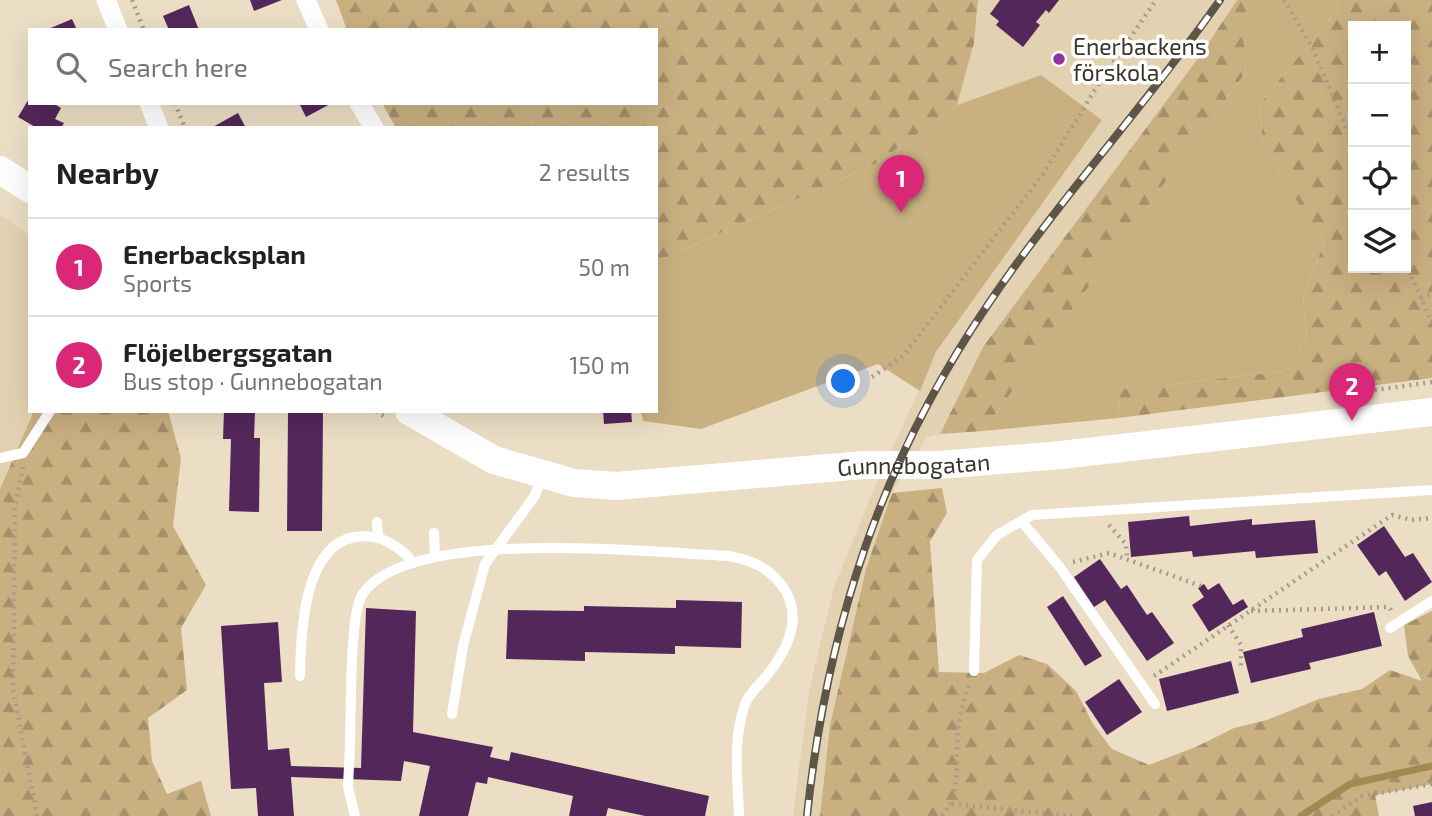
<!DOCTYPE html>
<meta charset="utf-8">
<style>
:root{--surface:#fff;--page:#f6f6f6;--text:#202124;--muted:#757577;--line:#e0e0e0;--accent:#db2777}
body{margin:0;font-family:"Exo 2",sans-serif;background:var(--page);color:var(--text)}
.controls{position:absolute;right:21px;top:21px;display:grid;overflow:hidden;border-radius:0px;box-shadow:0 7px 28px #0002}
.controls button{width:63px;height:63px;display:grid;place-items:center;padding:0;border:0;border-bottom:2px solid var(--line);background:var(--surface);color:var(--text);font:35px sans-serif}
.you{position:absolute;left:844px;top:382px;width:24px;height:24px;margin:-18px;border:5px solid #fff;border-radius:50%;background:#1a73e8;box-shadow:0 0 0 10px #1a73e833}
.badge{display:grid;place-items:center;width:46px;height:46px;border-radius:50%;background:var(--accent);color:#fff;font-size:23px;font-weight:700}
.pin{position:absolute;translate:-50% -58px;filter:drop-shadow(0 2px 4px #0008)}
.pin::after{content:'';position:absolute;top:37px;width:24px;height:21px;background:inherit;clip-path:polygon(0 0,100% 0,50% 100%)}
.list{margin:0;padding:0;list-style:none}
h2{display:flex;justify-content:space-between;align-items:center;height:91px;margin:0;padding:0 28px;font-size:30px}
h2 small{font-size:23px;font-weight:400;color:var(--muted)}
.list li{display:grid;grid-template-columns:46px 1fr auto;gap:21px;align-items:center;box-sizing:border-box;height:98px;padding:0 28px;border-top:2px solid var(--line)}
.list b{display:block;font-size:26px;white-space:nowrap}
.list p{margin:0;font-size:23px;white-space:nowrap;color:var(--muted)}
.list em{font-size:23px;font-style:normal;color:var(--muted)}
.icon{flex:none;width:38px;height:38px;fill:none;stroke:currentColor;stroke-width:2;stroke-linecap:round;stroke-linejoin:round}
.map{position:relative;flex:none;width:1432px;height:816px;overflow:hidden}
.search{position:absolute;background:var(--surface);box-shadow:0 7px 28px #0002;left:28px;top:28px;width:630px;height:77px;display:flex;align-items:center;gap:18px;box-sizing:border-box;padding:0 24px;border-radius:0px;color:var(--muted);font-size:26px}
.panel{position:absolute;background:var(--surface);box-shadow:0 7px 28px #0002;left:28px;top:126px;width:630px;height:287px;border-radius:0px}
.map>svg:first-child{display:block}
.built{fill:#e3d2b2}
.grass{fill:#c9b081}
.forest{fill:url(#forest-firs);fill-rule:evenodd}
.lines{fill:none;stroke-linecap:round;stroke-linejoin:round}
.stream{stroke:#a38852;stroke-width:7}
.building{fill:#54275b}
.path{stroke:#a59b88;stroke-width:4.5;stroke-dasharray:2 5;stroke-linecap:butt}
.lane{stroke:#fff;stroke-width:10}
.street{stroke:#fff;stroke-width:19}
.secondary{stroke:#fff;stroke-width:28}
.rail-casing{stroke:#5c5649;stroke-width:8}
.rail{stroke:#fff;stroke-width:5;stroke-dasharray:16;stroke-linecap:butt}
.poi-dot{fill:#8f339d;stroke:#fff;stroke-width:2.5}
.labels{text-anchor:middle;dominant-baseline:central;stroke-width:7;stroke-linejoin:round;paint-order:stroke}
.poi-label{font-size:23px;fill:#3a352b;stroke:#fff;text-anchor:start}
.street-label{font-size:23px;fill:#3a352b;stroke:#fff}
</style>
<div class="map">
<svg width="1432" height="816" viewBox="0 0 1432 816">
<defs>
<pattern id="forest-firs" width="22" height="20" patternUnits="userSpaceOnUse" patternTransform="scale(1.75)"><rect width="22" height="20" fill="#c9b081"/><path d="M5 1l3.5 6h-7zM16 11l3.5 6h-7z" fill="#a4906a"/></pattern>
</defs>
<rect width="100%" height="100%" fill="#ebdec5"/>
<path class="built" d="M978,0H1237L1199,57L983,347L940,434L927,437L892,493L866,569L830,725L820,816H793L809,690L834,587L873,491L936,353L1102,120L1041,75L957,105L974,43Z
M0,214L30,236V411H34L0,489Z"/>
<path class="grass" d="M1250,0H1339L1336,12L1260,103L1263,148L1324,243L1303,296L1307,339L1285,371L1165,385H1133L1119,391L1118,418L983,431L1246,72L1241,20Z
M1041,75L1102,120L936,352L920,391L878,364L701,429L643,421L641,411H656V262L877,163L957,105Z"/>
<path class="forest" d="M336,0H978L974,43L957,105L877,163L656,262V128H396L382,103H656V30H347Z
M1237,0H1250L1242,20L1246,72L983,431L940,434L983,347L1199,57Z
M1339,0H1432V378L1118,418L1119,391L1133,385H1165L1285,371L1307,339L1303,296L1324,243L1263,148L1260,103L1336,12ZM1406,26V268H1353V26Z
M34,411H168L181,458L173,526L206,585L181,628L187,690L148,718L152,761L167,794L201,781L211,816H0V489Z
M942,488L947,513L930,541L939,672L984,673L1019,655L1047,664L1076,691L1093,724L1112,749L1149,765L1198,746L1234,728L1267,720L1319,699L1362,689L1390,670L1422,681L1408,656L1404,625L1432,611V784L1375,795L1379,816H820L830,725L866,569L892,493Z"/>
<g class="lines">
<path class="stream" d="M1301,816L1350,784L1432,766"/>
</g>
<path class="building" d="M250,0H282L254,11Z
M1000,0H1059L1049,13L1046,10L1036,22L1040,25L1023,47L996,25L999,21L990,14Z
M189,5L199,30H169L163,16Z
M72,19L77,30H46Z
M30,97V103H53L61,108L55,119L64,123L61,128H37L18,117Z
M299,103H332L306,117Z
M238,113L246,128H211Z
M224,411H255L254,438H260L259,512L229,511L231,439H223Z
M603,411H631L632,422L604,424Z
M288,412L323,413L322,531H287Z
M1189,516L1190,526L1252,519V525L1315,520L1318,553L1256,558L1255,551L1193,557L1192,551L1131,557L1128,522Z
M1384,526L1405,557L1413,553L1432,582L1405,601L1386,571L1379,576L1357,545Z
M1100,559L1121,589L1127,585L1147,615L1152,612L1174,643L1147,661L1105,600L1094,607L1074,577Z
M1219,583L1233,605L1243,599L1248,607L1209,632L1192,605L1204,597L1198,588L1204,584L1208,590Z
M1063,596L1102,656L1085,666L1047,607Z
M676,600L742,602L741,648L675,646V654L585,652V661L506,659L508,610L584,611V606L676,608Z
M366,608L416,611L413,732L493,747L490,757L509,761L511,752L709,796L705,816H645L608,808L606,816H569L573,796L488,777L487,784L476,782L468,816H419L430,766L404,761L401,781L291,777L294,816H258L256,788L231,789L221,626L278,622L282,682L264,683L268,750L289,748L291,766L361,768Z
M1374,612L1382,646L1309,663L1311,669L1251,683L1243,652L1303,637L1301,629Z
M1231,661L1239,693L1167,711L1159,679Z
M1119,679L1142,712L1107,735L1085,702Z
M1432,802V816H1415L1413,806Z"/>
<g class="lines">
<path class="path" d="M132,0L144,30
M1284,0L1312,47L1353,144
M175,103L185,128
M1406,264L1432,323
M1421,299L1432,294
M872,377L904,355L1043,174L1096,88L1156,0
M1340,395L1432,382
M376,411L385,417
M23,467L15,508L13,689L37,816
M1109,525L1126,544L1127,560
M1073,562L1109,553L1201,586
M1251,611L1389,607L1391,610
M1228,625L1241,645V670
M1154,676L1392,515L1412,520L1432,518
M952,804L1074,816
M942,816C960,794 956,771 957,744C957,724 963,704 969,685
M1332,816L1362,796L1432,784"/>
<path class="lane" d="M0,458L23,453L50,411
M1021,521L1059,566L1155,704
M377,522L378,537
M434,533L435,557
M1390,628L1432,601
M974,671L977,560L997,535L1032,515L1432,490
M300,676C301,631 303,527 373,537C387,539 405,551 413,563
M452,714L463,646L485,564L534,497L543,476
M355,816L348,787L349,765C352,732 348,617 362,595C407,525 652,553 729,556C752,560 769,568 783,587C805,619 786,653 764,679C758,686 748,695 745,704C732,742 738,777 739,816"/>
<path class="street" d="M106,0L118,30
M306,0L319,30
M149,103L159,128
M359,103L374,128"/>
<g class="secondary">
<path d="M0,170L30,189"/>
<path id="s1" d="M409,411L494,460L574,483L616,486L864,465H939L1061,455L1432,412"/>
</g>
<g class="rail-casing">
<path id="rail" d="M807,816C827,627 881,461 989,303C1060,198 1147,104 1220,0"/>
</g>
<use href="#rail" class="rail"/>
</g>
<circle class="poi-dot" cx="1059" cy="59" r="7"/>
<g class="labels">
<g class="poi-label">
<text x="1073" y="46">Enerbackens<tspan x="1073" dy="26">förskola</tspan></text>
</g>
<g class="street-label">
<text stroke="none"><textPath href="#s1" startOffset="522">Gunnebogatan</textPath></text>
</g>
</g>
</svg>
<div class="controls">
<button>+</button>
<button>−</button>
<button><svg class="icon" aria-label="locate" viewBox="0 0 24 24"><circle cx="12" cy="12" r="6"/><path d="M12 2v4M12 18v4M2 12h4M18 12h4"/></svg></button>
<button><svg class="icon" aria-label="layers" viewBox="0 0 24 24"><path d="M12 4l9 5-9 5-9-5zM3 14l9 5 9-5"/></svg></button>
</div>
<div class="you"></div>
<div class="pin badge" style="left:901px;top:213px">1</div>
<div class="pin badge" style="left:1352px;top:421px">2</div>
<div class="search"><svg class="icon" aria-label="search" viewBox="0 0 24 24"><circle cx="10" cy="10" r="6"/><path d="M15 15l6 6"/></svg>Search here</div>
<section class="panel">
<h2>Nearby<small>2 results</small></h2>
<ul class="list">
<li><span class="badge">1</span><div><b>Enerbacksplan</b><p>Sports</p></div><em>50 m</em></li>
<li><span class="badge">2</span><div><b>Flöjelbergsgatan</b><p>Bus stop · Gunnebogatan</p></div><em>150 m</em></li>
</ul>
</section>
</div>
